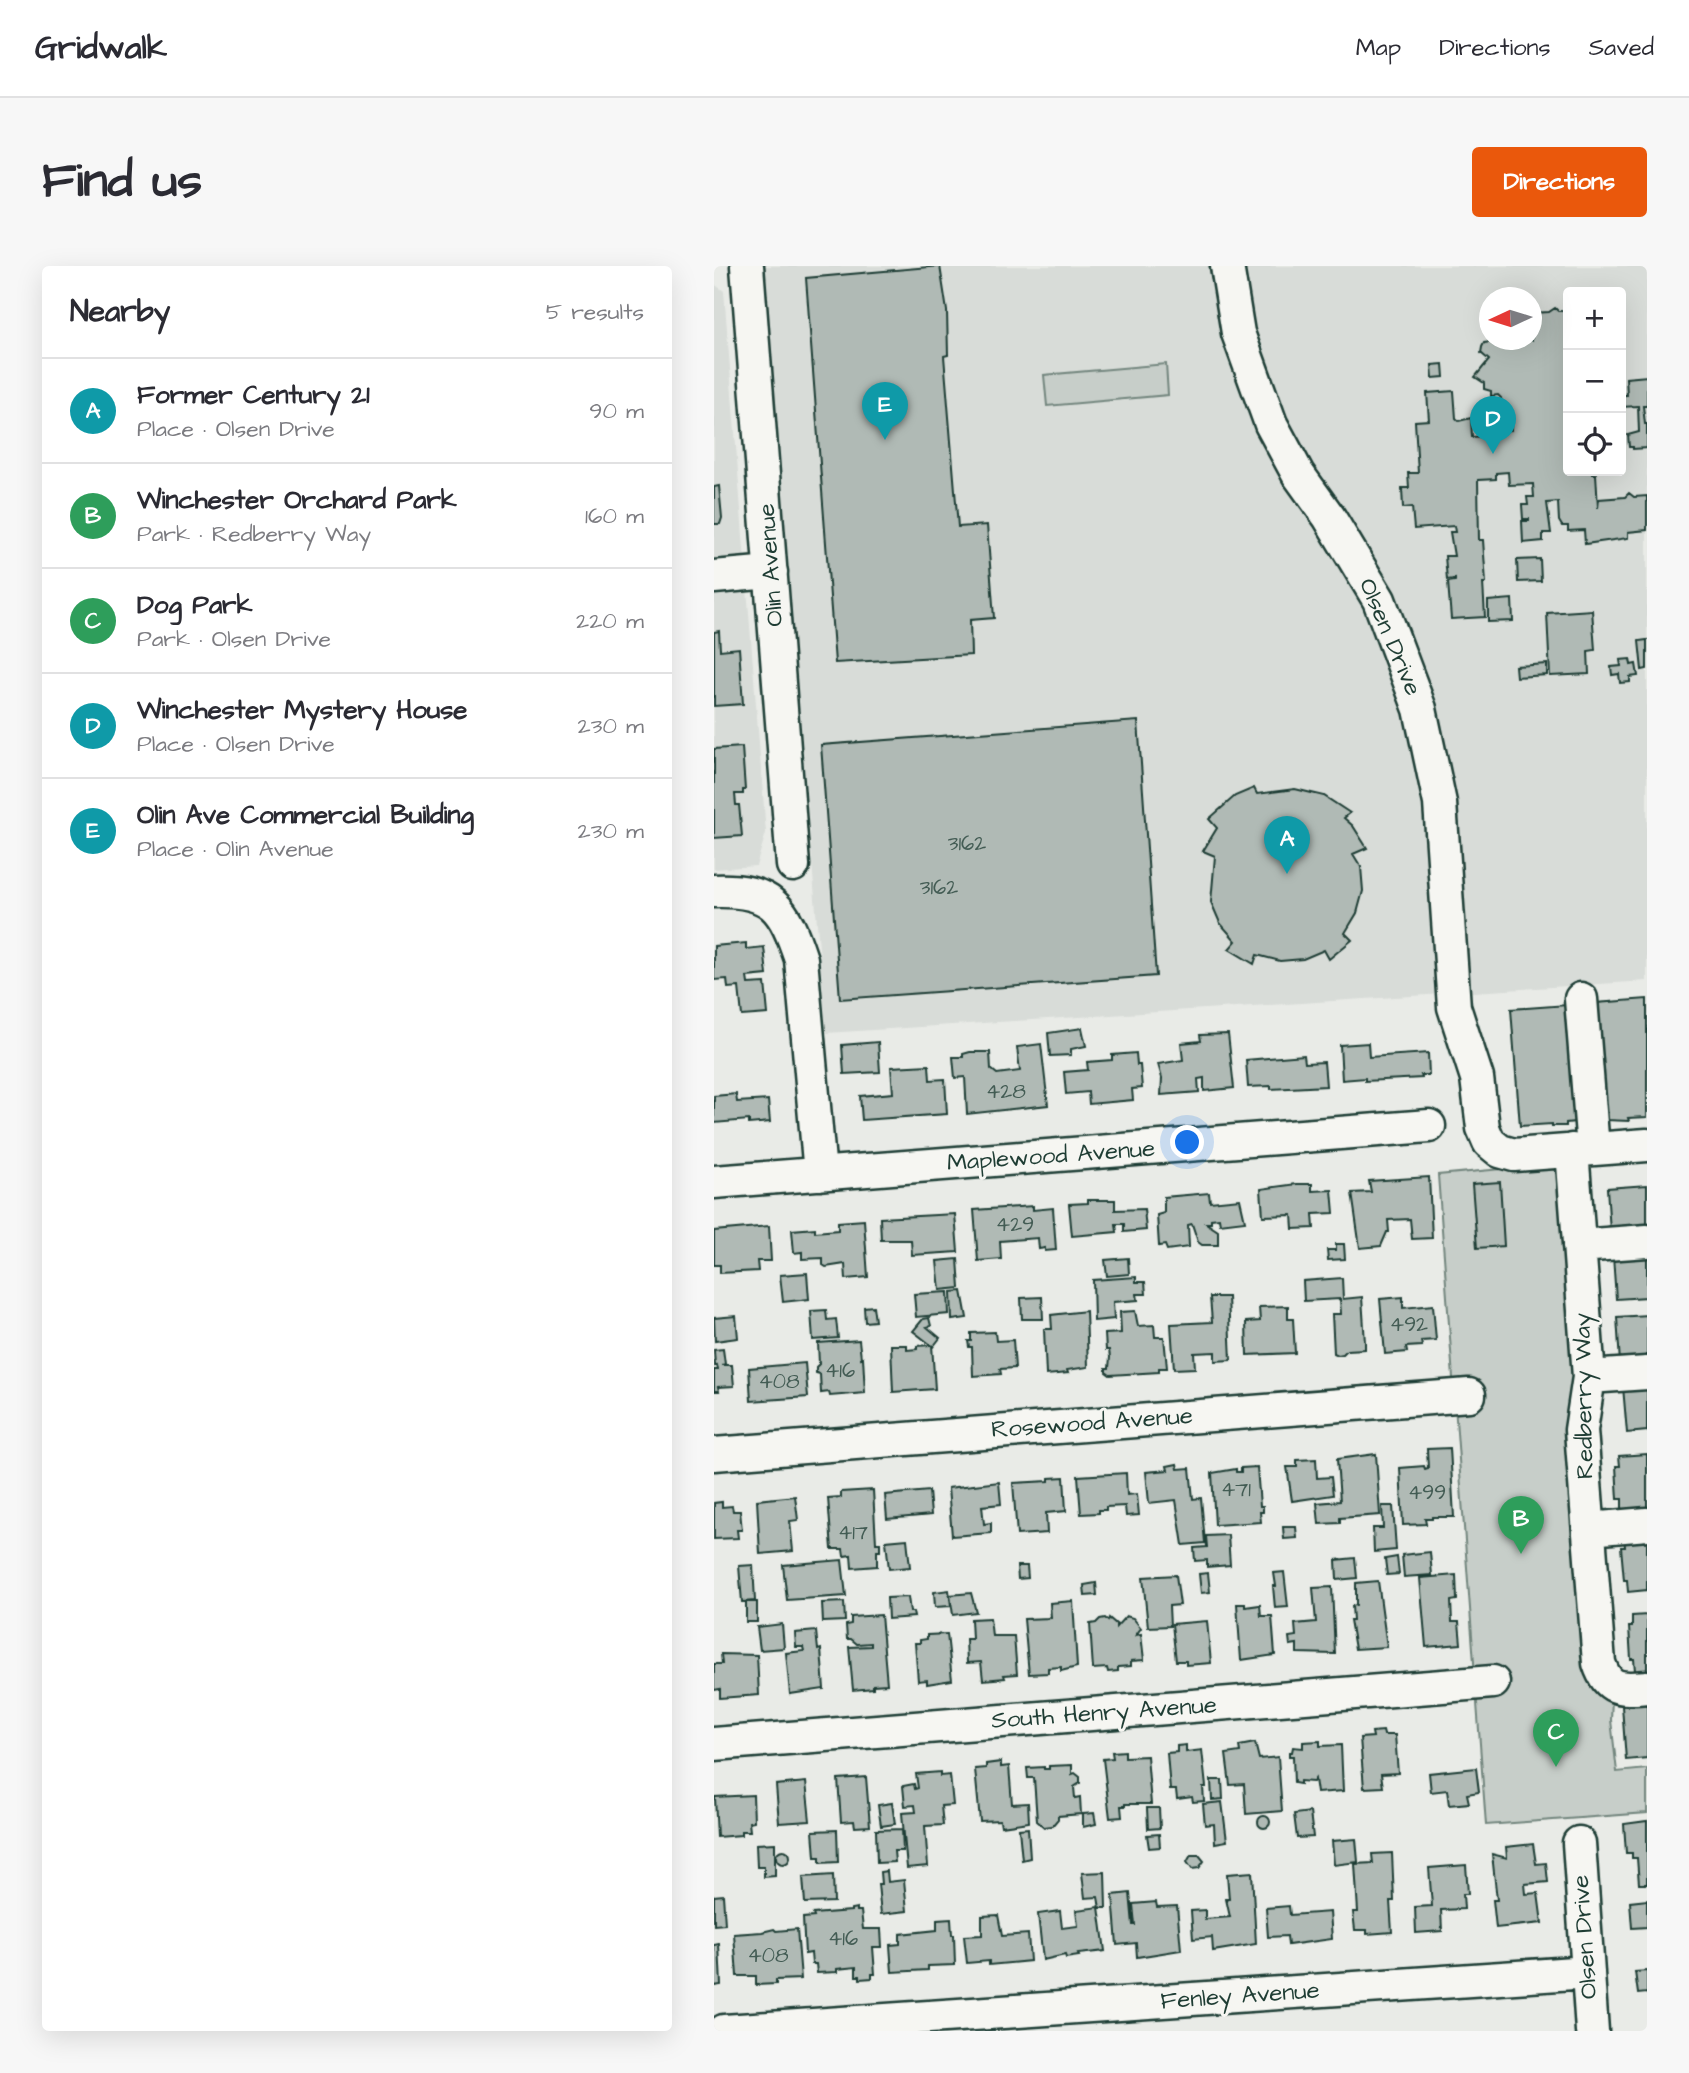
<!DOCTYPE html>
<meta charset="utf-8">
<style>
:root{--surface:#fff;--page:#f7f7f7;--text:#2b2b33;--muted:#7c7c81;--line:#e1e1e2;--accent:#ea580c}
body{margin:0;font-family:"Architects Daughter",sans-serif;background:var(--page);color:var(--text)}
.controls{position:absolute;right:21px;top:21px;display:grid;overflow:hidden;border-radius:7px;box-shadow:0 7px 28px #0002}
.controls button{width:63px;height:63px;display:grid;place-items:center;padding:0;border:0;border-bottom:2px solid var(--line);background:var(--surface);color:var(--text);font:35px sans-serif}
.compass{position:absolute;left:765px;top:21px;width:63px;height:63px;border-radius:50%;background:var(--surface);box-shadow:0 7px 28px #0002;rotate:266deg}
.you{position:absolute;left:474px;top:877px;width:24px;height:24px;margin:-18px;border:5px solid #fff;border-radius:50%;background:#1a73e8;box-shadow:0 0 0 10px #1a73e833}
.badge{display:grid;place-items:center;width:46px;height:46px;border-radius:50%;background:var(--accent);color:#fff;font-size:23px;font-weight:700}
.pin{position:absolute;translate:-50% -58px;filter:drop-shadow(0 2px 4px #0008)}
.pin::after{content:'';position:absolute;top:37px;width:24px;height:21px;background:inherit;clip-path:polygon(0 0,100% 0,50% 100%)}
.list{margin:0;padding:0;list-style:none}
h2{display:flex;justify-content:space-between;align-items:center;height:91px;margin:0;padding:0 28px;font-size:30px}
h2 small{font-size:23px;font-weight:400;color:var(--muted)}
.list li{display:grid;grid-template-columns:46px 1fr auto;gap:21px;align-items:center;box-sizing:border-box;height:105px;padding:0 28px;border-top:2px solid var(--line)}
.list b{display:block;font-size:26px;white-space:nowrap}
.list p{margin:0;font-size:23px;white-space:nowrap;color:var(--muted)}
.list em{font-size:23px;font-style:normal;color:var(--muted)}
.icon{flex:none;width:38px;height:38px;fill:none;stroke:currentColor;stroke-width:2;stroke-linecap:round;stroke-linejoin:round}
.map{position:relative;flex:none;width:933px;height:1765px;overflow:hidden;border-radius:7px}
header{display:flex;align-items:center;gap:42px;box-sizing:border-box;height:98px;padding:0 35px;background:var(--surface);border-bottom:2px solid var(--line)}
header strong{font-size:33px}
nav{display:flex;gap:38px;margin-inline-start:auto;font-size:24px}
.intro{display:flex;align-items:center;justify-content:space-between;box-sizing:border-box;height:168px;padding:0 42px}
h1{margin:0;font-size:49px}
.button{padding:18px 32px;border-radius:7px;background:var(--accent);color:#fff;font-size:24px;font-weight:700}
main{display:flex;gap:42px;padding:0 42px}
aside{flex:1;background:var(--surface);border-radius:7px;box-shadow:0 7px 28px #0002}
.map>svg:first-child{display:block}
.built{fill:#d8dcd8;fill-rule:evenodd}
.green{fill:#c7cec9;stroke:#73867e;stroke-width:2}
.building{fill:#b0bab5;stroke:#1f3d34;stroke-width:2}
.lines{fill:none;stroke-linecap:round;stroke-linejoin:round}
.minor-casing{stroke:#1f3d34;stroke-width:37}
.minor{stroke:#f6f6f2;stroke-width:32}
.labels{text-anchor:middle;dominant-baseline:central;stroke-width:6;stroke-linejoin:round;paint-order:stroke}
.number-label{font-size:21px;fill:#435c54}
.street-label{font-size:24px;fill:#1f3d34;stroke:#f6f6f2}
</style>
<header>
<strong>Gridwalk</strong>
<nav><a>Map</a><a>Directions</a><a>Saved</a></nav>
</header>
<div class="intro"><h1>Find us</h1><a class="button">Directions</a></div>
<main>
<aside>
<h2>Nearby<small>5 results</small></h2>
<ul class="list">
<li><span class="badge" style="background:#0f9aa8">A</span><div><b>Former Century 21</b><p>Place · Olsen Drive</p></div><em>90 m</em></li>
<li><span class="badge" style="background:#2e9e5b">B</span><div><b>Winchester Orchard Park</b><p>Park · Redberry Way</p></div><em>160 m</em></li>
<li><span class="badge" style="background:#2e9e5b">C</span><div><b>Dog Park</b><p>Park · Olsen Drive</p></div><em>220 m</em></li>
<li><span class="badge" style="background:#0f9aa8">D</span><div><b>Winchester Mystery House</b><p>Place · Olsen Drive</p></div><em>230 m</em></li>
<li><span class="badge" style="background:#0f9aa8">E</span><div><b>Olin Ave Commercial Building</b><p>Place · Olin Avenue</p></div><em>230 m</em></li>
</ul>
</aside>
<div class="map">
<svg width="933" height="1765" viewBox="0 0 933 1765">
<rect width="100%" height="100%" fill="#e9ebe7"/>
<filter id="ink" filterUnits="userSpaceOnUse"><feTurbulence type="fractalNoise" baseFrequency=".0143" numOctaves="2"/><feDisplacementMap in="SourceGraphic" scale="14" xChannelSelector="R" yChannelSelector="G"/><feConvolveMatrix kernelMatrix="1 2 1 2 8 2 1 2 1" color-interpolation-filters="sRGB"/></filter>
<g filter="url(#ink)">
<path class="built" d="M49,0H933V715L112,767ZM854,26H907V205H854ZM776,32H818V74H776Z
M0,18L10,25L52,567L42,600L0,603Z"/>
<path class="green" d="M452,98L454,129L333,140L330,109Z
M831,899L842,905L847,914L861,1103L853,1167L871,1409L882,1424L898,1433L897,1454L903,1506L933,1503V1547L772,1559L724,909Z"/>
<path class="building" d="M226,0L233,45L234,89L230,90L244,261L273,259L280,352L256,354L257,389L121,397L92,12Z
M841,42L844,45H854V205H878V208H882L884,242L885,233L911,231L915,227L920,231L933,230V264L914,266V272L871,278L870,264L854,265V260H848L845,255L844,236L833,237L837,267H829V275L809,277L808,255H815V253H809L808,239H814L813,231H820L819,218L795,219L794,206L782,207V213L764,214L765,274H769L772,317H769L771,351L737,353L734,316L741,315V313L733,314L731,290H740L736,266H741L740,260L700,263L698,241L689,242L688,222H695L694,207H704L701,155L715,154L713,127L740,125L742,152L745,155L757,152L758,171L786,169L785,165L797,164L796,149H789L787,132L784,129L777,130V125L770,123V117L761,111L775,94L767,87L768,81L770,77L777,76L783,81L795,80V74H818V47L835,46Z
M729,98L730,111L719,112L718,99Z
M933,110V140H929L931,158H933V182L919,183V181H915L914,169L925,166L924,140L907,141V129H913L912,112Z
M5,220L8,252L6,258H0V221Z
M826,293L827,315L804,316L803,294Z
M798,333L799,355L774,356V335Z
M878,344L881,384L874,385L875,408L836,410L833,347Z
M5,365L6,384L25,382L29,438L0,440V366Z
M933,374V403L928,404L925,375Z
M916,393L917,399L922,398L924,410L916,411V416L906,417L905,408L898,409L897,401L907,400L906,394Z
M833,398V409L802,411L801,400Z
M424,455L442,710L126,733L107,479Z
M28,481L31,524H29V528H21L22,539H25L28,570L0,572V483Z
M540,522L543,528L581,523L610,530L636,547L630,552L639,560L653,582L639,588L647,601L649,625L643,647L631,667L638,674L615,693L610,684L589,693L566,695L543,689L540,698L515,683L522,675L506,657L497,636L501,590L489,585L503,562L495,553L521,530Z
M32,677V683L50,681L53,709L33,711L34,718L51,717L54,748L28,750L25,721L14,722L13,713L0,714V680Z
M933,733V851L914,852L915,855L892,854L882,737Z
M853,739L865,849L860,850L861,856L852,857V860H838V858L806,860L797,743Z
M368,762L372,780L357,783V789L336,790L334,767Z
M514,768L520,822L490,825V812L484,813L485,826L447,829L448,812L444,798L469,794L467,777L487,775L486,769Z
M164,776L166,806L130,808L128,779Z
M654,777L655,791L714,787L715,809H707L708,812L651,815V812L628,814L626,779Z
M327,778L334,839L253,848L251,811L241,812L239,791H249V788L256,786H276L277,803L283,808L306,805L303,781Z
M422,787L423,799H426L428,822L418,823L419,834L375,838L374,826L352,828L350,806L374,804L373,796L398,794V789Z
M590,789L591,797L610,796L612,820L557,823V820L534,821L532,794Z
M215,799L216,814L231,813L233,848L148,854L146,830L179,827L177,801Z
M22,828L23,836L54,834L56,856L35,858V854L0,857V830Z
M715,911L718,972L698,973L696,953L674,954L675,966H673L667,980L646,982L638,927L657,926L655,915Z
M786,916L790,980L763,982L758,918Z
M583,918H598V925L618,924L620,947L599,948L600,962L579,963L578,949L549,950L547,923Z
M933,919V960L896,965L893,922Z
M495,927L496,936L526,933L531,955L506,958L505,952L497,953V957H492L504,965V979H488L484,976L478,958L474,959L475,981L453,984L451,979L445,980L443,949L450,947V931Z
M374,934H401V944L430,943L432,964L410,966V958H402L403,966L358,970L355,938L374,937Z
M319,940V944L339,942L342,984L331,985V982L325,983L324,972L286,975L287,993L264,995L260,944Z
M241,948L244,986L198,989L197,974H167L166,952Z
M150,954L154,1011L132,1013L131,998L112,1001L109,999V992L88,993V986L80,987L78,964L101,962V966L124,964V956Z
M55,960L57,995H43L44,1005L6,1007V999H0V965Z
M622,978H630L631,993L614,994L613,984H622Z
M899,990H933V1031L902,1033Z
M414,992L415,1008L393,1010L391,994Z
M244,993L246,1022L226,1024L223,995Z
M93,1007L95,1033L69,1036L66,1009Z
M422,1011V1016H431L432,1028H423L424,1034L399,1036L400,1053L380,1055L379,1014Z
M628,1012L629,1033L648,1031L651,1077V1083L633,1084L629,1088L624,1089L620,1087L618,1048H627L626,1033L590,1035L589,1015Z
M248,1025L253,1052L238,1054L237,1026Z
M234,1026L235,1048L202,1051L200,1028Z
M328,1031L329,1053H308L307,1032Z
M496,1031H514L517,1094L501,1095V1086L480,1087L481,1102L460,1103L457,1058L498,1056Z
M689,1031V1042L719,1039L722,1074L707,1075L708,1080L692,1081L693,1086L671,1088L666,1033Z
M159,1040L161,1055L151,1056L150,1041Z
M574,1040V1053H579L581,1087L533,1089L532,1056L546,1055L545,1041Z
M112,1044L113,1054L122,1053L124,1072L99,1074L97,1045Z
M372,1045L374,1101L353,1104L354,1107L332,1109L330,1063H338L337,1049Z
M421,1045L424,1060L440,1059L441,1071H450L453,1102H445V1106L396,1109L392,1106V1102H395L396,1091L395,1084H392L391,1068L407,1067L406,1046Z
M933,1049V1095L906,1097L903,1051Z
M22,1050L24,1072L1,1075L0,1052Z
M215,1052L217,1060L213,1061L226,1072L219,1081L218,1079L221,1123L179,1126L177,1079H193V1084L203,1083V1080L217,1079L199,1065L209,1053Z
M281,1066L282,1075L299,1074L301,1102L286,1103L287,1108L259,1110L258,1081H255L254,1075H257V1067Z
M145,1074L147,1092L149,1091L151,1127L116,1130L115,1126L107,1127L106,1108L102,1107V1101L105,1098L104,1077Z
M9,1083L11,1098L8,1099H18L20,1120L4,1121L5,1125H0V1104H4L3,1099L1,1100L0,1084Z
M91,1097L94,1131L37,1135L35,1102Z
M933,1119V1165L913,1167L909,1121Z
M736,1182L740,1251H718V1253H711L712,1258L689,1259L686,1202L710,1200L711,1203L714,1202L713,1183Z
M662,1188L666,1249L626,1252V1257L605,1258L603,1237L626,1235L623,1193Z
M933,1188V1243L908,1245V1233H904L902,1200H906L905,1190Z
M602,1193L603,1212L617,1211L619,1229L578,1235L573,1201H583V1194Z
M463,1198L464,1203L476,1202L479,1233L487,1232L491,1277L469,1279L462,1234L435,1237L432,1206L454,1204L453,1200Z
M543,1201L546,1240H549V1246H546L547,1256L501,1259L498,1207L522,1203V1206H527V1202Z
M412,1207L413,1229L423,1228L425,1249L412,1250L411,1240L392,1241V1244H385V1247L367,1248L364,1210Z
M350,1211L352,1245L332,1247L333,1267L303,1269L299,1217L335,1215V1212Z
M285,1216L287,1238L268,1240L270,1258L277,1257V1267L238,1270L234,1222Z
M159,1224L162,1277H166V1285H163V1300L138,1302L137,1289L130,1290L129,1283H118L114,1232L127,1231V1226Z
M215,1225L217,1249L173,1253L171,1229Z
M81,1230L84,1254L76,1255L79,1285L46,1288L43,1234Z
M8,1236V1241L18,1240L19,1245H26L28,1264H23L24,1272L0,1273V1237Z
M668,1240H679L682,1284L660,1286L659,1262H669Z
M569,1261H582L583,1272L570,1273Z
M514,1269L516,1299L493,1301V1294L481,1295L480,1282L493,1281L492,1270Z
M933,1269V1324L914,1326L913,1314H910L907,1281H911L910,1271Z
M193,1273L196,1301L175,1303L172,1275Z
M716,1286L718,1309L690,1311L688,1289Z
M683,1291L685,1308L673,1309L671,1293Z
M641,1292L643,1312L623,1314L622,1294Z
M128,1294L132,1330L73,1334L69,1299Z
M39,1299L41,1335L28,1336L25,1300Z
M303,1300H313L314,1312L304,1313Z
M570,1306L574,1341L561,1342L559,1320H562L560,1307Z
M494,1307L496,1326L487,1327L485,1308Z
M462,1309L466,1339L455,1340L456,1360L434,1361L429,1311Z
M742,1309L743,1334L737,1335L738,1356H745L747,1378L712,1381L706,1312Z
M664,1315L673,1381L641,1383L636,1354H639L638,1340L642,1339V1317Z
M382,1317L383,1329L371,1330L370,1319Z
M618,1321L621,1388L583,1387V1378L576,1379L575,1371L582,1370L581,1358L602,1356L599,1322Z
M235,1324L237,1340L221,1341L220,1326Z
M257,1327L262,1346L239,1349L236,1329Z
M194,1331L196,1346H199L200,1351L174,1353L173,1332Z
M359,1335L363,1401L347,1405V1401L334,1402V1407L315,1408L310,1353L337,1352L336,1337Z
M32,1336H43V1356H32Z
M130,1336L131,1355L109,1356L108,1337Z
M523,1338H531V1341L546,1339L547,1350H558L561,1389L527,1394Z
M167,1349L173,1418L159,1419V1422L139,1424L135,1381L157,1380V1377L143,1378L137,1373H133L132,1359L137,1358V1351Z
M933,1349V1404L921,1405L920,1393H917L915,1361H918V1350Z
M412,1350L419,1352L427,1362L422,1369L427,1368L430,1394L417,1395V1400L404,1401V1405L394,1406L393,1402L379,1403L376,1358L382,1357L386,1353L391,1352L394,1355L395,1352L402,1358V1361Z
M276,1352L278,1370H300L303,1408L290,1409L291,1412L269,1414L267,1396L253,1397L252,1373H258L257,1353Z
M493,1355L497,1397L472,1399V1395H462L458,1358Z
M68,1358L70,1382L46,1384L43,1361Z
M102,1365L104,1384L107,1383L110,1423L76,1428L72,1387L90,1385L89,1381H82L81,1367Z
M233,1368L238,1414L213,1418V1414L204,1415L201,1377H206V1374L213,1373V1369Z
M7,1388L43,1389L45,1429L6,1432V1423L0,1424V1398H8Z
M933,1438V1492L912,1494L908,1440Z
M669,1465L670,1469H681L684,1507L667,1508L669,1521L650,1522L646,1472L659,1471L658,1466Z
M606,1475V1480L627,1479L629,1525L603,1527L601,1513L599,1516L586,1515V1518L580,1517L579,1490H575V1486H578L579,1481L589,1482V1476Z
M541,1477L545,1493L564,1491L568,1545L532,1548L530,1518L516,1519L512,1488L526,1486L525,1480Z
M472,1479V1486L488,1484L492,1521H489L490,1535L479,1536L478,1531L463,1533L462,1524H456L453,1487L463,1486V1480Z
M411,1485V1491L433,1490L437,1538H411V1540H407L408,1551L396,1552L389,1493L399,1492L398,1486Z
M287,1496V1501L295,1500L298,1538L314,1537L315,1556L287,1560L286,1554L266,1555L261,1503L272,1502V1498Z
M358,1499V1508L361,1507L366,1511V1517L360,1521L361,1532L366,1531L367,1548L344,1550V1553L338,1560L330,1561L323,1555L320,1512H314L313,1502L330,1501V1503H335V1500Z
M762,1502L765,1526L753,1528L755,1537L735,1539L733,1524L717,1526L715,1507Z
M226,1506V1510L236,1509L239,1539L227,1540L229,1559L211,1560L214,1600L193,1602L188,1547L202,1546L201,1539L191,1540L189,1520L200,1518L201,1523L204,1522L202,1508Z
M152,1511L156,1560L141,1561L140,1555L127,1556L124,1513Z
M497,1514H508L509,1533L498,1534Z
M92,1516L96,1555L65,1557L62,1519Z
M39,1529L40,1555L35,1556L36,1565H27V1569L3,1571L1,1531Z
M508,1536L513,1575L501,1577L500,1558L491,1559L489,1538Z
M178,1537L181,1558L167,1560L164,1539Z
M433,1542H445L446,1562L434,1563Z
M596,1546L599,1571L583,1572L580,1548Z
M380,1547L382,1558L369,1561V1548Z
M544 1556a6 6 0 1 1 12 0a6 6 0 1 1-12 0Z
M933,1555V1618H925L923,1592H918V1587H912L910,1558Z
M314,1562L316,1592L308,1594L305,1563Z
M188,1563L189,1585H180L181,1596L163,1597L162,1564Z
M123,1564L124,1596L106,1597V1591H101L99,1565Z
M445,1568L446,1581L435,1582L433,1569Z
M642,1573L644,1596L620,1599L618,1575Z
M61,1577V1610L50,1611V1601H43L42,1578Z
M819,1578L822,1598L832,1597L834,1616L811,1618L812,1628L824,1627L828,1657L782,1662L779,1634H783L778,1588L793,1592L792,1581Z
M62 1591a7 7 0 1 1 14 0a7 7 0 1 1-14 0Z
M678,1587L680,1635H676L678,1666L653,1668V1664H641L639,1646H644L641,1598L659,1597L658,1588Z
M477,1589H485L490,1595L485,1602L478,1603L473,1596Z
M752,1599L754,1628H749L750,1643L727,1644L728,1665L702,1667L701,1641L718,1640L715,1602Z
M173,1605L174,1616L190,1614L193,1645L167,1648L164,1618H167L166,1606Z
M391,1606L392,1642H386L384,1631L371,1632L368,1607Z
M538,1606L542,1678L499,1685L498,1671L479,1673L477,1645L491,1644V1653L516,1651L512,1633H515L513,1608Z
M119,1609L120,1636L91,1637L89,1611Z
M416,1627L419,1659H421L419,1638L442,1636L443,1641L463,1640L467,1684L423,1691L422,1677L403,1679L399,1629Z
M9,1629L11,1658L0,1659V1630Z
M933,1634V1661L918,1662L916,1636Z
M575,1640L576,1649L616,1646L618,1673L574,1679L573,1670L554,1671L552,1642Z
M385,1641L391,1685L364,1688L365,1690L352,1692L351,1689L329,1694L324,1648L346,1645L348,1662L364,1660L362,1644Z
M143,1642V1645H147L149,1663H167L168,1681H159L161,1708H158V1712L146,1713V1710H142V1701L123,1703V1706L103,1707L102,1698H98L97,1687L91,1688L89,1652L100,1651L99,1648L137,1645V1643Z
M284,1649L288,1670L314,1668L316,1695L275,1699V1695L253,1697L250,1670L268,1669V1650Z
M237,1653L238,1669H240L241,1699L214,1700V1704L178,1706L176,1679L186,1678V1668L223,1664V1654Z
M60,1663L62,1665L83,1663L87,1713L62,1714V1718L42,1719V1710H23L20,1668L48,1666Z
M5,1678L7,1719L0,1720V1679Z
M933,1705V1729V1727L924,1728L921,1706Z"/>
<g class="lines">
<g class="minor-casing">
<path id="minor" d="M33,0L79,599
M513,0L524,67L557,158L584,208L615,251L665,334L706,443L726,537L740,741L763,812L769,862L775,876L786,885L800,889L933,879
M0,311L57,306
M0,625C59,623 70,642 87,693L106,908
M867,733L879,883
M858,884L875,1111L867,1164L885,1397C894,1425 907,1423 933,1421
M0,916L715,860
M865,980L933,975
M875,1111L933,1107
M0,1188L755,1129
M875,1263L933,1258
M0,1478L779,1416
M865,1577L878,1765
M10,1765L874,1706"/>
</g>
<use href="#minor" class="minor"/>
</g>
</g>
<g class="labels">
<g class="number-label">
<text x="253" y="577">3162</text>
<text x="225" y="621">3162</text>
<text x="292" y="825">428</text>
<text x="301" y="958">429</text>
<text x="695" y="1058">492</text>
<text x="126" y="1104">416</text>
<text x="65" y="1115">408</text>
<text x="522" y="1223">471</text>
<text x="713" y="1226">499</text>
<text x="139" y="1266">417</text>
<text x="129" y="1672">416</text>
<text x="54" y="1689">408</text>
</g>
<g class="street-label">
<text transform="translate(57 299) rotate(-94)">Olin Avenue</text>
<text transform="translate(676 371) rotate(67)">Olsen Drive</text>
<text transform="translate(337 890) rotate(-4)">Maplewood Avenue</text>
<text transform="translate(870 1130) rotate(-91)">Redberry Way</text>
<text transform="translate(378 1157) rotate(-4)">Rosewood Avenue</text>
<text transform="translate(390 1447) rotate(-4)">South Henry Avenue</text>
<text transform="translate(871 1671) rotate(-94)">Olsen Drive</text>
<text transform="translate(526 1730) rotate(-4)">Fenley Avenue</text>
</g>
</g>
</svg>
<div class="controls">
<button>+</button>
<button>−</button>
<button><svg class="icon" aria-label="locate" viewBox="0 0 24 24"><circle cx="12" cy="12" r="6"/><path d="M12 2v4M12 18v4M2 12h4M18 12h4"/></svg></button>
</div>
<svg class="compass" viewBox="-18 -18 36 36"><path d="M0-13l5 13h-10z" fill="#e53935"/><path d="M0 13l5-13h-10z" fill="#7c7c81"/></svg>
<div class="you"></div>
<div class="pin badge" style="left:573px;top:608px;background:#0f9aa8">A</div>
<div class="pin badge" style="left:807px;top:1288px;background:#2e9e5b">B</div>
<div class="pin badge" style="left:842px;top:1501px;background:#2e9e5b">C</div>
<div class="pin badge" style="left:779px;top:188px;background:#0f9aa8">D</div>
<div class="pin badge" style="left:171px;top:174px;background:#0f9aa8">E</div>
</div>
</main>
